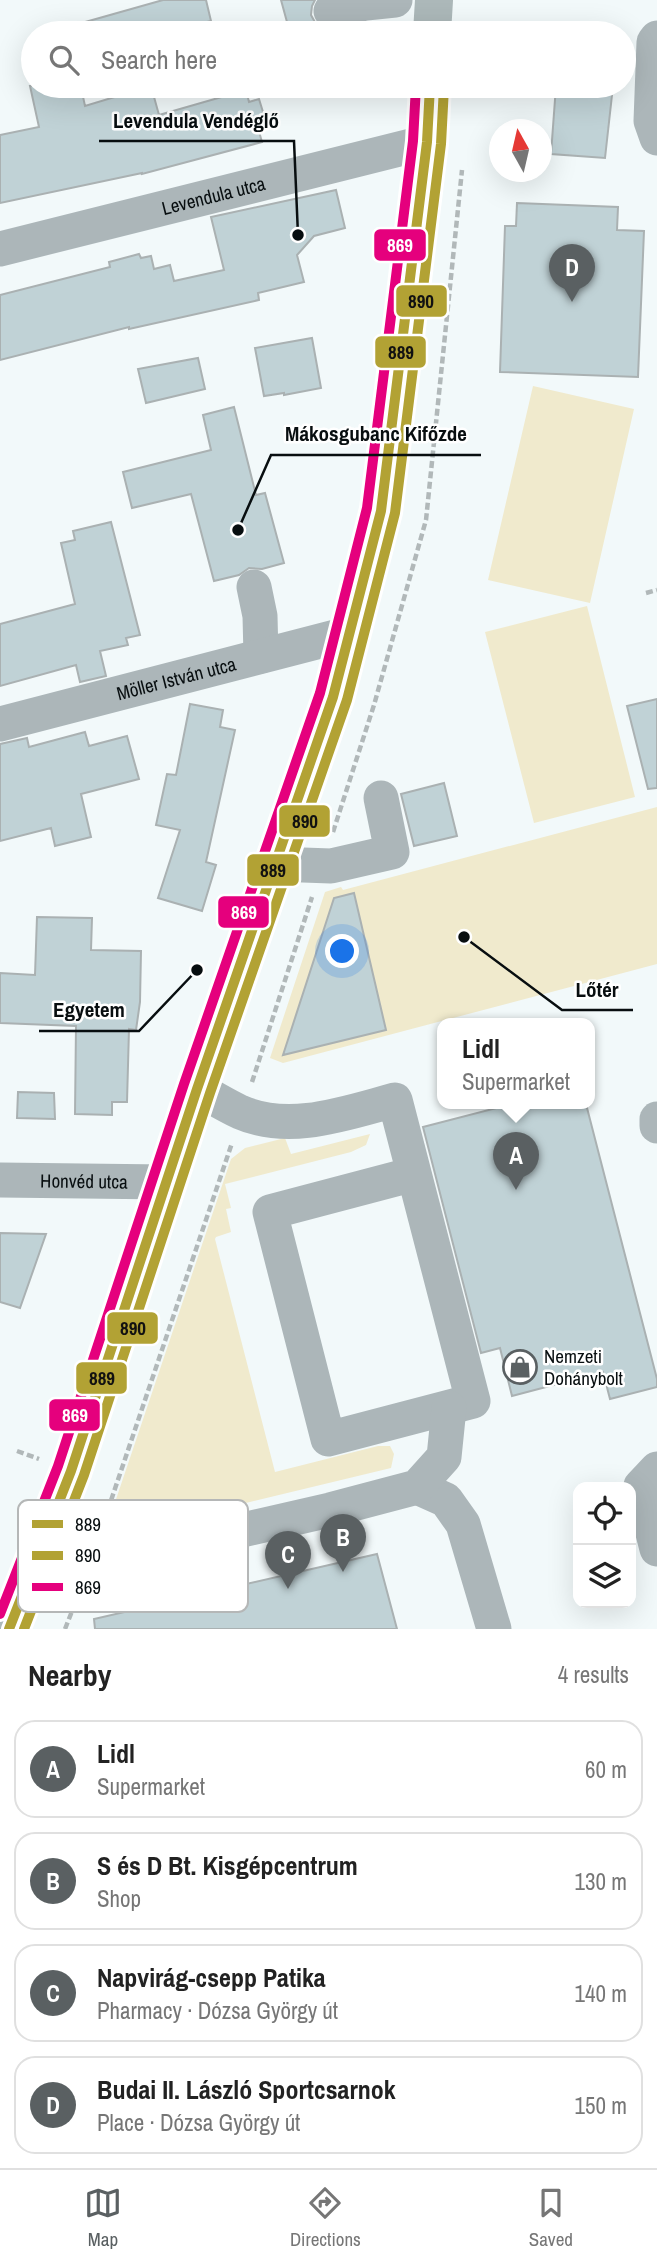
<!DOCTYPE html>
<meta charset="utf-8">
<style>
:root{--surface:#fff;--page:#f6f6f6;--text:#222;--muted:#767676;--line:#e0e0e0;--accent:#5a6062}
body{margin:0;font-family:"Archivo Narrow",sans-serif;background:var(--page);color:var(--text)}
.controls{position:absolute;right:21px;bottom:21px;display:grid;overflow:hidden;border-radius:14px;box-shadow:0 7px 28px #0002}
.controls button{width:63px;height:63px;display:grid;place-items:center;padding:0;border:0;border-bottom:2px solid var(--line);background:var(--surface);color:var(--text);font:35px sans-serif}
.compass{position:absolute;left:489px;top:119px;width:63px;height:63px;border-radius:50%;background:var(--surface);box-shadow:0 7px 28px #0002;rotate:352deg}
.you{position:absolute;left:343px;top:952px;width:24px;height:24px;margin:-18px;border:5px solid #fff;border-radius:50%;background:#1a73e8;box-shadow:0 0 0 10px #1a73e833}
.badge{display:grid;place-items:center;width:46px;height:46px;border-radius:50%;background:var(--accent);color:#fff;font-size:23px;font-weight:700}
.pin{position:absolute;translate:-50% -58px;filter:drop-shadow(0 2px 4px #0008)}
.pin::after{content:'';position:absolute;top:37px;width:24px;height:21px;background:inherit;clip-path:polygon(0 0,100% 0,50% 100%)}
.popup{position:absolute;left:437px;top:1018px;width:158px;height:91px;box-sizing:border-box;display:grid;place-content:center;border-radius:14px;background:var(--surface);filter:drop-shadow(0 2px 5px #0005);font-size:23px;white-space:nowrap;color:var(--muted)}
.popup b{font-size:26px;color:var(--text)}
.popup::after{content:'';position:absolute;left:50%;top:100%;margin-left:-14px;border:14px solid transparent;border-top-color:var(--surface)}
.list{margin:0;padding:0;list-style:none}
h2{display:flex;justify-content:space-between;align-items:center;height:91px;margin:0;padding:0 28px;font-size:30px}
h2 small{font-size:23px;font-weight:400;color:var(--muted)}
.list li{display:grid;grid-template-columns:46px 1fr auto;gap:21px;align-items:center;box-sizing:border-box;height:98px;margin:0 14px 14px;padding:0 14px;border:2px solid var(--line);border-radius:21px}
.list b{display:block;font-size:26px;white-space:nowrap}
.list p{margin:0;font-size:23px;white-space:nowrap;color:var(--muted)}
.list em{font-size:23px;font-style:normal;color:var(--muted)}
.icon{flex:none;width:38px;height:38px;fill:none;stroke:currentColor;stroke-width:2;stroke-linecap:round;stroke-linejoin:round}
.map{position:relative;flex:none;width:657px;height:1629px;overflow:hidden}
.search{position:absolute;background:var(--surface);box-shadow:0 7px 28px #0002;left:21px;right:21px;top:21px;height:77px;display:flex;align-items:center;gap:18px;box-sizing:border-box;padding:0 24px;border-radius:38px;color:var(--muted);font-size:26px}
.sheet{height:539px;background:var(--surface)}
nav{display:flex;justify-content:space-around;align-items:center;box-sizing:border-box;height:98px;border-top:2px solid var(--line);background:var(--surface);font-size:19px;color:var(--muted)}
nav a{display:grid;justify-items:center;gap:4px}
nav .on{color:var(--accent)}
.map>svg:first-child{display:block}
.green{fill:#f0eacd}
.building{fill:#c0d2d6;stroke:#aab1b2;stroke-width:2}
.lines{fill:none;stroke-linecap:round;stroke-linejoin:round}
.path{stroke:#b1b8b9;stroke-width:4.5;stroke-dasharray:7 3.5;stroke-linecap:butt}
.minor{stroke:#acb6b9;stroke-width:35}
.major{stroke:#acb8b9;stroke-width:38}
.bus-1-casing{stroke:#fff;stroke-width:16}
.bus-2-casing{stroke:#fff;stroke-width:16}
.bus-3-casing{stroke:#fff;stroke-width:16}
.bus-1{stroke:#b2a234;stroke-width:10}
.bus-2{stroke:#b2a234;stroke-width:10}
.bus-3{stroke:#e5007d;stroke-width:10}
.labels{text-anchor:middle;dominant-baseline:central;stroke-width:5;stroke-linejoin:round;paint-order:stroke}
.street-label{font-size:19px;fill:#080e10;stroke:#fff}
.poi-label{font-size:19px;fill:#080e10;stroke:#fff;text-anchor:start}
.key{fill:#fff;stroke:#b5b7b7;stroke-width:2}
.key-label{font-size:19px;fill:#080e10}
.leader{fill:none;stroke:#080e10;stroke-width:2.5}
.callout-dot{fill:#080e10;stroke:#fff;stroke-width:2.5}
.callout-label{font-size:21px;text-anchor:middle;font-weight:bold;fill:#080e10;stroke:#fff;stroke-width:5;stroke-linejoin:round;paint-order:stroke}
.line-badge{stroke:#fff;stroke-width:2.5}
.badge-label{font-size:19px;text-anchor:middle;font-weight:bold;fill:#fff}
.pale-badge-label{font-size:19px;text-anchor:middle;font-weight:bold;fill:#111}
</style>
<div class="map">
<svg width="657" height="1629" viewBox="0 0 657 1629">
<rect width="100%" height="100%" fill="#f2f9fa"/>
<path class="green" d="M533,386L634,409L590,603L488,580Z
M587,606L635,797L534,823L485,632Z
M657,807V964L283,1063L270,1058L325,892L341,887L343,890Z
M370,1134L366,1145L351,1152L225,1184L231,1208L226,1209L231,1232L216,1237L215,1239L275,1472L378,1446H390L394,1454L391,1468L134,1530L115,1528L109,1520L231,1159L245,1148L285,1138L291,1154Z"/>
<path class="building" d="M163,0H206L211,21L199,24L201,33H72L71,26Z
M281,0H315L312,6L311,15L316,24L324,30L333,31V33H290Z
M30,86H61L63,96L82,92L85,106L151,86L159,115L246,90L249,102L259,99L267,125L258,128L262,142L142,174V173L0,203V135L39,127Z
M556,86H613L605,158L551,154Z
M336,190L345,228L314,236L297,255L304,282L258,293L259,300L129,329V327L0,360V295L110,267L109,262L139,254L141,258L151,256L154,269L170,265L174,281L224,270L211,217Z
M517,203L618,207L617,230L644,231L638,377L500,372L505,226H516Z
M312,338L321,388L284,395V393L264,396L255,348Z
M198,358L205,389L146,403L138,369Z
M234,407L256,495L265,493L284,563L262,569L249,568L239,575L214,581L191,494L132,508L123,472L211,450L203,415Z
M111,522L140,635L126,638L128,645L100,651L106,676L80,682L76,665L0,686V624L75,604L61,543L75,540L73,531Z
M657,699V788L648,789L627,706Z
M190,704L223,710L220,727L235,730L206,862L216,865L202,911L158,898L180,830L156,825L167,774L176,775Z
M85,732L89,746L127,736L139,779L81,794L91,837L55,846L51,828L0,841V744L27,738L29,747Z
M444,783L457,836L414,846L401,794Z
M354,893L386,1030L283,1055L334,898Z
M37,917L92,918L91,950L141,951L140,1002L136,1030L129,1029L127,1102H112V1115L75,1114L76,1026L0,1023V973L35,975Z
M18,1092L54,1093L55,1119L17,1118Z
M512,1104H586L657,1379V1387L610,1399L603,1372L512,1396L500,1348L481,1353L423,1127Z
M0,1233L46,1234L20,1308L0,1302Z
M377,1554L397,1629H95L94,1619Z"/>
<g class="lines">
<path class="path" d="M646,593L657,590
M333,832L374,705L426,520L462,170
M252,1082L312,897
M17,1451L39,1459
M101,1530L232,1143
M65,1629L76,1601"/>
<g class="minor">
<path d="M331,11L366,3L395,0"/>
<path d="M657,38L654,42L651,121L657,138"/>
<path id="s1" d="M0,249L427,142"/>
<path d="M254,587L260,616L261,656"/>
<path id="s2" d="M0,724L351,633"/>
<path d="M275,864L331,866L392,852L381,798"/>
<path d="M197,1089C211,1096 225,1105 240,1112C290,1134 346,1113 395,1100C421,1200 447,1301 473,1401L328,1439L270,1212L414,1174"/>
<path d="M657,1119V1126"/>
<path id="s3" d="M0,1180L166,1182"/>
<path d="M657,1469L641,1486L657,1549"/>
<path d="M417,1487L446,1500L463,1524L494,1629"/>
<path d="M32,1572L89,1565L330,1510L417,1487L444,1457L449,1408"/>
</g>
<path class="major" d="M432,33L434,0
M9,1629L71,1471L197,1089L333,697L381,511L427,142L430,86"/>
<g class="bus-1-casing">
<path id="bus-1" d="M9,1629L71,1471L197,1089L333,697L381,511L427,142L430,86"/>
</g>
<g class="bus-2-casing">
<path id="bus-2" d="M24,1629L84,1475L210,1093L347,700L395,513L441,144L444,87"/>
</g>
<g class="bus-3-casing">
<path id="bus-3" d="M0,1614L58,1466L184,1084L320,693L367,508L413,141L416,86"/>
</g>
<use href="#bus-1" class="bus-1"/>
<use href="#bus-2" class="bus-2"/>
<use href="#bus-3" class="bus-3"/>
</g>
<defs>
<g id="shop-ring" transform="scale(1.75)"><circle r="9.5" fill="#fff" stroke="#5a6062" stroke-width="1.5"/><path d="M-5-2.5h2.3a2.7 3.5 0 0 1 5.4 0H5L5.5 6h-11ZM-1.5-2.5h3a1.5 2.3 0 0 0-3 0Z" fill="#5a6062"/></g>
</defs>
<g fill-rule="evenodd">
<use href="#shop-ring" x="520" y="1367"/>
</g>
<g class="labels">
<g class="street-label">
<text stroke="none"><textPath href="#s1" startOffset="220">Levendula utca</textPath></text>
<text stroke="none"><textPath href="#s2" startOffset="182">Möller István utca</textPath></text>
<text stroke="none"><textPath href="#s3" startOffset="84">Honvéd utca</textPath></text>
</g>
<g class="poi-label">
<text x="544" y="1356">Nemzeti<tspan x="544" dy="22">Dohánybolt</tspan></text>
</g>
</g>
<rect x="18" y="1500" width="230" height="112" rx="10" class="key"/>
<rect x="32" y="1520" width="31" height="8" fill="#b2a234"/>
<rect x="32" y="1551" width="31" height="9" fill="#b2a234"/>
<rect x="32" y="1583" width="31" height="8" fill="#e5007d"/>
<g class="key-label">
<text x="75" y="1531">889</text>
<text x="75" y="1562">890</text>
<text x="75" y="1594">869</text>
</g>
<path class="leader" d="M298 235L294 141H99M238 530L271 455H481M464 937L562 1010H633M197 970L139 1031H39"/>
<g class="callout-dot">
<circle cx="298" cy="235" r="7"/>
<circle cx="238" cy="530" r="7"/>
<circle cx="464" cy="937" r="7"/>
<circle cx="197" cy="970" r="7"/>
</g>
<g class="callout-label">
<text x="196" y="128">Levendula Vendéglő</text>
<text x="376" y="441">Mákosgubanc Kifőzde</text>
<text x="597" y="997">Lőtér</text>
<text x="89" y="1017">Egyetem</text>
</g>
<g class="line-badge">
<rect x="373" y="228" width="54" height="34" rx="7" fill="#e5007d"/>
<rect x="395" y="284" width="53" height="34" rx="7" fill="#b2a234"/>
<rect x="374" y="335" width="53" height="34" rx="7" fill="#b2a234"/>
<rect x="278" y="804" width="53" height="34" rx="7" fill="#b2a234"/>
<rect x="246" y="853" width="54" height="34" rx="7" fill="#b2a234"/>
<rect x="217" y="895" width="53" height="34" rx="7" fill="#e5007d"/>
<rect x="106" y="1311" width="53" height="34" rx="7" fill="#b2a234"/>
<rect x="75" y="1361" width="53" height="34" rx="7" fill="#b2a234"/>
<rect x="48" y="1398" width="53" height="34" rx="7" fill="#e5007d"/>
</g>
<g class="badge-label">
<text x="400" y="252">869</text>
<text x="244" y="919">869</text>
<text x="75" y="1422">869</text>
</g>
<g class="pale-badge-label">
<text x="421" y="308">890</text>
<text x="401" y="359">889</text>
<text x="305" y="828">890</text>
<text x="273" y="877">889</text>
<text x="133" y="1335">890</text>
<text x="102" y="1385">889</text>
</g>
</svg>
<div class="controls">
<button><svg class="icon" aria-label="locate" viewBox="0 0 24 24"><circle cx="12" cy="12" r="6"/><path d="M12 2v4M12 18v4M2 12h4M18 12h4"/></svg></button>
<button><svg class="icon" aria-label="layers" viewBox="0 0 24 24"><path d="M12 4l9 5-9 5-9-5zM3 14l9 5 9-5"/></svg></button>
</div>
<svg class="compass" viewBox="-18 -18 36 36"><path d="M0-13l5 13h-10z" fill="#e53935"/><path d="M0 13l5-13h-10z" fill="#767676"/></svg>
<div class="you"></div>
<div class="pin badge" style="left:516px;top:1190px">A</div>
<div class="popup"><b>Lidl</b>Supermarket</div>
<div class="pin badge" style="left:343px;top:1572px">B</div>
<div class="pin badge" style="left:288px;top:1589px">C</div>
<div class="pin badge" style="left:572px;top:302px">D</div>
<div class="search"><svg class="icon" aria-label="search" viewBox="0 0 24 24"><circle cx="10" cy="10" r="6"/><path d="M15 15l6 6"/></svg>Search here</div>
</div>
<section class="sheet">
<h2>Nearby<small>4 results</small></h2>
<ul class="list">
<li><span class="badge">A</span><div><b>Lidl</b><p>Supermarket</p></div><em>60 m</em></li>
<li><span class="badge">B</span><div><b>S és D Bt. Kisgépcentrum</b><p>Shop</p></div><em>130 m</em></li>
<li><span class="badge">C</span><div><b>Napvirág-csepp Patika</b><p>Pharmacy · Dózsa György út</p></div><em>140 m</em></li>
<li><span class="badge">D</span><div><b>Budai II. László Sportcsarnok</b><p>Place · Dózsa György út</p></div><em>150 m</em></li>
</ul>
</section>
<nav>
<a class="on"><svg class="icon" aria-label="map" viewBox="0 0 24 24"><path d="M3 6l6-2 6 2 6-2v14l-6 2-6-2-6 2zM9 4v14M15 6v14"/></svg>Map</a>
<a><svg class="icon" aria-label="directions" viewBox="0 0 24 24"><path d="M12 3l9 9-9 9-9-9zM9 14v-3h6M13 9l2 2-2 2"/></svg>Directions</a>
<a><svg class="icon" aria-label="saved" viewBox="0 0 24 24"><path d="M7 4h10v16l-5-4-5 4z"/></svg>Saved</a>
</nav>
